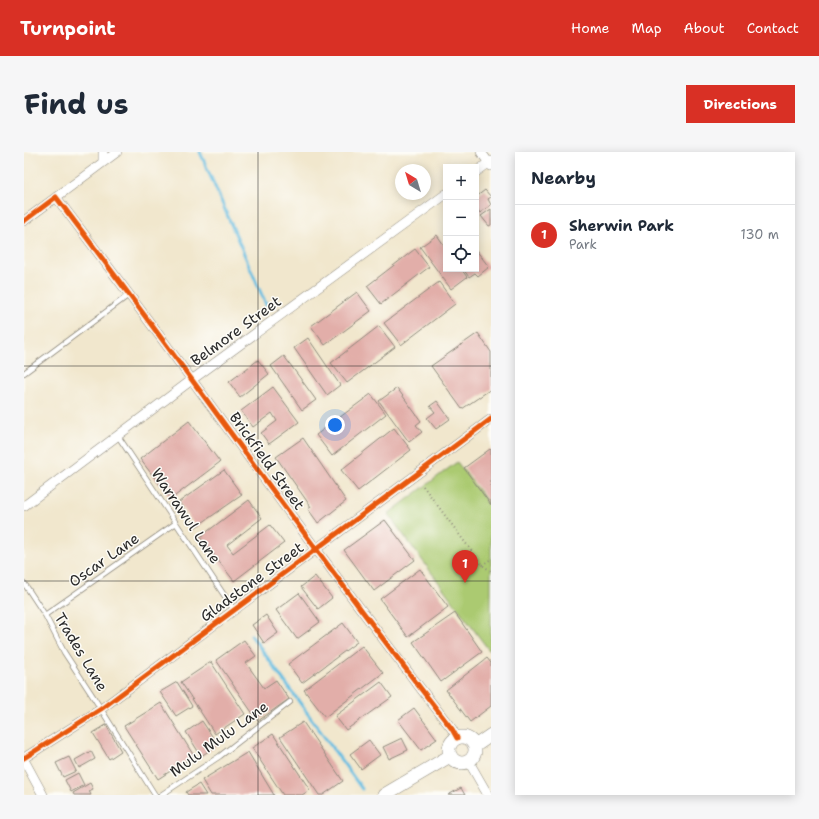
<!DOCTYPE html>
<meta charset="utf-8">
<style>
:root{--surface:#fff;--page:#f6f6f7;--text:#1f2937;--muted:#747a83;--line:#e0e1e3;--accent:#d93025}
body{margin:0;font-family:"Shantell Sans",sans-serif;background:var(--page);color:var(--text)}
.controls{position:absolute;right:12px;top:12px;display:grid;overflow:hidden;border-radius:0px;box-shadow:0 2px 10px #0003}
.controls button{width:36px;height:36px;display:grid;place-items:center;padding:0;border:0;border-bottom:1px solid var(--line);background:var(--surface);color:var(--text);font:20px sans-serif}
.compass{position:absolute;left:371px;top:12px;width:36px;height:36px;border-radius:50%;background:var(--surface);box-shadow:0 2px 10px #0003;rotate:322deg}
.you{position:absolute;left:311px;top:273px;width:14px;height:14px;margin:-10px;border:3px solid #fff;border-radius:50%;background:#1a73e8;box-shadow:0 0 0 6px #1a73e833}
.badge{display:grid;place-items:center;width:26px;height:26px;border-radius:50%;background:var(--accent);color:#fff;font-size:13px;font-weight:700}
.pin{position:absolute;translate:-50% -33px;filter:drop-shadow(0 1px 2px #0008)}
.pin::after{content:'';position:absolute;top:21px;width:14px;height:12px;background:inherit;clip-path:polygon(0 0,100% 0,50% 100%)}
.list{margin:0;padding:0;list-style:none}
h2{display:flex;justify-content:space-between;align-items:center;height:52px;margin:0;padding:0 16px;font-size:17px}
h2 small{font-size:13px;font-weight:400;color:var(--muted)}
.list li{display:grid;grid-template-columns:26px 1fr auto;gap:12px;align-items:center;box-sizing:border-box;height:60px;padding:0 16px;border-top:1px solid var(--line)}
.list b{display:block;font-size:15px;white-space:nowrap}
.list p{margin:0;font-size:13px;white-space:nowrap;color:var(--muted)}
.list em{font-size:13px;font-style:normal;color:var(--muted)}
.icon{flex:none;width:22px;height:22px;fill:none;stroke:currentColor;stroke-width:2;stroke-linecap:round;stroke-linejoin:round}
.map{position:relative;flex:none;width:467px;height:643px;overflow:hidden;border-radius:0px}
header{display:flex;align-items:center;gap:24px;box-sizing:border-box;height:56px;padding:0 20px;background:var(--accent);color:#fff}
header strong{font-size:19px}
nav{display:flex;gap:22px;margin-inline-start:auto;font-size:14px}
.intro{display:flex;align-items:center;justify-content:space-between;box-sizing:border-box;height:96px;padding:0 24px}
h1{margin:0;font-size:28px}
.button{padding:10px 18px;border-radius:0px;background:var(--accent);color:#fff;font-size:14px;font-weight:700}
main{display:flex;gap:24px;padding:0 24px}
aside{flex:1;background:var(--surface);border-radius:0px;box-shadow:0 2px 10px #0003}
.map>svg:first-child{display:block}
.green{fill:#abca71;stroke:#6b7a4e}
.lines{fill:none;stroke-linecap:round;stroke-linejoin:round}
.stream{stroke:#65bee2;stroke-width:3}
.building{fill:#e2aea9}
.lane-casing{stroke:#8e897c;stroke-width:6}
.street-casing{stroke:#8e897c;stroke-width:10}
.secondary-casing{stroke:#8e897c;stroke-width:14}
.path{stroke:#8e897c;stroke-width:2;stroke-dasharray:1 3;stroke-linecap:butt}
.lane{stroke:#fff;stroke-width:4.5}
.street{stroke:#fff;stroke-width:9}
.secondary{stroke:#fff;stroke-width:13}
.cycleway-casing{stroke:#fdfcf7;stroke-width:8}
.cycleway{stroke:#e8590c;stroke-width:5}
.grid{fill:none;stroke:#2b2b2b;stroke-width:1;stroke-opacity:0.55}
.labels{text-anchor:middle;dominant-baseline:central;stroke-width:3;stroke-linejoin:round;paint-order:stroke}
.street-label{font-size:15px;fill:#2b2b2b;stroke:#fdfcf7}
</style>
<header>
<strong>Turnpoint</strong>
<nav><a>Home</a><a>Map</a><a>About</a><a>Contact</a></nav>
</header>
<div class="intro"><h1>Find us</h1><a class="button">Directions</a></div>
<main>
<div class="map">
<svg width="467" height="643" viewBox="0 0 467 643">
<rect width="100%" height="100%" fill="#fdfcf7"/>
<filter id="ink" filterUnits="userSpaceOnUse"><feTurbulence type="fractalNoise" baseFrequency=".025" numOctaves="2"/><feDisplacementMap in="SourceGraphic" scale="8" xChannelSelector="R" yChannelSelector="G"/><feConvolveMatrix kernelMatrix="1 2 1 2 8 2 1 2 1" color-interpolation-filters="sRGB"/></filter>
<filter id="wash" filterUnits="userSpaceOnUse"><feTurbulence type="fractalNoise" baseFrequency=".012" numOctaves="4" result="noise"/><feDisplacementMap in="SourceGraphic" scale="16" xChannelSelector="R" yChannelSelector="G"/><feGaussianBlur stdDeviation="0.9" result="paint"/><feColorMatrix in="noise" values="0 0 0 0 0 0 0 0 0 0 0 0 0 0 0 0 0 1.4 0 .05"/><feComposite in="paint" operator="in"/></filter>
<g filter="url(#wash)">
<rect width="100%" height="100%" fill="#f1e7cd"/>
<path class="green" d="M433,310L467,355V501L364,362Z"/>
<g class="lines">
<path class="stream" d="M176,0L243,155
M227,483L338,637"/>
</g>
<g id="blocks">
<path class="building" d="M461,38L467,45L464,47L467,53L456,61L452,55V45Z
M467,57V73L465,74L457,64Z
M413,83L422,96V117H437L443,125L427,137L396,95Z
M391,97L405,115L357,152L343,134Z
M452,98L465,115L454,124L451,121L445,125L439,117H452Z
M415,130L431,152L377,193L360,171Z
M333,140L347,159L301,193L287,174Z
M355,174L371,195L323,231L307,211Z
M454,181L467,200V237L438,257L407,214Z
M284,186L316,233L303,243L270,196Z
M260,204L292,248L278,258L247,214Z
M234,208L245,222L216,245L205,230Z
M249,235L275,270L245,292L237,281L253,269L248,261L229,275L217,259Z
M373,236L397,269L392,273L398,280L385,290L355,249Z
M347,242L362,262L308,304L292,283Z
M413,249L426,267L412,277L403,266L411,260L406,254Z
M165,269L196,310L147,347L116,307Z
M370,276L387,298L334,339L317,318Z
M279,286L322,349L294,371L284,357L287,355L252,305Z
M466,297L467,298V353L440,316Z
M200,318L218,343L172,375L155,350Z
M225,348L238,366L203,393L209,401L246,373L260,391L210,429L176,385Z
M361,368L391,408L350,439L320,398Z
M396,417L424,455L384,485L356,447Z
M291,424L308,446L294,457L277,435Z
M275,441L296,470L273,487L252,458Z
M431,461L458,500L417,530L389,490Z
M242,463L254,481L240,491L228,473Z
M319,471L333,490L278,531L264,512Z
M220,488L232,504L222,511L240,536L252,528L265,547L234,569L192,508Z
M338,494L359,521L301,565L280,538Z
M463,506L467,511V554L446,570L422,538Z
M187,510L221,562L191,582L157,530Z
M153,530L168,554L152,564L136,540Z
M357,530L368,545L322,578L311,564Z
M137,551L170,604L134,627L100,574Z
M390,556L413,587L397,598L374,568Z
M178,569L194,593L177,604L162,580Z
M279,570L319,629L299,643H295L256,585Z
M82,573L97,599L85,607L69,581Z
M249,582L286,638L278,643H259L228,596Z
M378,586L384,598L365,607L359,595Z
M345,588L356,603L337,617L326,602Z
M67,599L71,607L55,616L51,608Z
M224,600L250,643H187L178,628Z
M45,605L52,619L39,625L32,611Z
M54,621L60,633L47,640L41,628Z
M66,631L69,637L65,639L67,643H50L49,641Z
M175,632L182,643H164L162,640Z
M437,636L441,643H424Z"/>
</g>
</g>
<g filter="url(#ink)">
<use href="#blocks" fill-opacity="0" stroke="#8e897c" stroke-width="1"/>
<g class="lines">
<g class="lane-casing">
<path id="lane" d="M0,221L106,142
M94,284L210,458
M0,431L21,463L40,500L70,546L131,643
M21,463L152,371
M137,643L196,604L266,550"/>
</g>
<g class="street-casing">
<path id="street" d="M79,0V10
M457,0L467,14
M452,20L467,9
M32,45C166,221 292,403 428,577L433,586
M0,69L93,0
M0,354L169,227L422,42
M0,606L77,557L467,267
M0,608L19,643
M445,610L464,643"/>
</g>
<g class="secondary-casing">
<path id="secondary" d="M425 598a13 13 0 1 1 26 0a13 13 0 1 1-26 0Z
M451,594L467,583
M360,643L426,604"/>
</g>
<path class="path" d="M399,334L458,413L467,419
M458,413L467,407"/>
<use href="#lane" class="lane"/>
<use href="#street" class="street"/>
<use href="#secondary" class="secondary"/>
<g class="cycleway-casing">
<path id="cycleway" d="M0,69L32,45C166,221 292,403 428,577L433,586
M0,606L77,557L467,267"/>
</g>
<use href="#cycleway" class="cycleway"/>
</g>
</g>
<path class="grid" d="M234,0V643M0,214H467M0,429H467"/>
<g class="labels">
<g class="street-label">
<text transform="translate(212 179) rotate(-36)">Belmore Street</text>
<text transform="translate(243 309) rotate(54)">Brickfield Street</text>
<text transform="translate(162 364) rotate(56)">Warrawul Lane</text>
<text transform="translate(80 408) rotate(-35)">Oscar Lane</text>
<text transform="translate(228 430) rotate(-36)">Gladstone Street</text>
<text transform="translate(57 500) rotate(59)">Trades Lane</text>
<text transform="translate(195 587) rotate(-36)">Mulu Mulu Lane</text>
</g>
</g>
</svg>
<div class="controls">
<button>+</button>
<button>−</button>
<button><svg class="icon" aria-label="locate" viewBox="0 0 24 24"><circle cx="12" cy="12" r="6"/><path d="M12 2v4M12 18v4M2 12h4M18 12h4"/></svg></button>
</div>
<svg class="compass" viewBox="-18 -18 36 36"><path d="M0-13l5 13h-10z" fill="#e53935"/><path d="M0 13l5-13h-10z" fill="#747a83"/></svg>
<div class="you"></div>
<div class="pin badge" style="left:441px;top:431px">1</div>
</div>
<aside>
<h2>Nearby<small></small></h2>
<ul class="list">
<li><span class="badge">1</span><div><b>Sherwin Park</b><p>Park</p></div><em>130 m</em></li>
</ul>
</aside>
</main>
